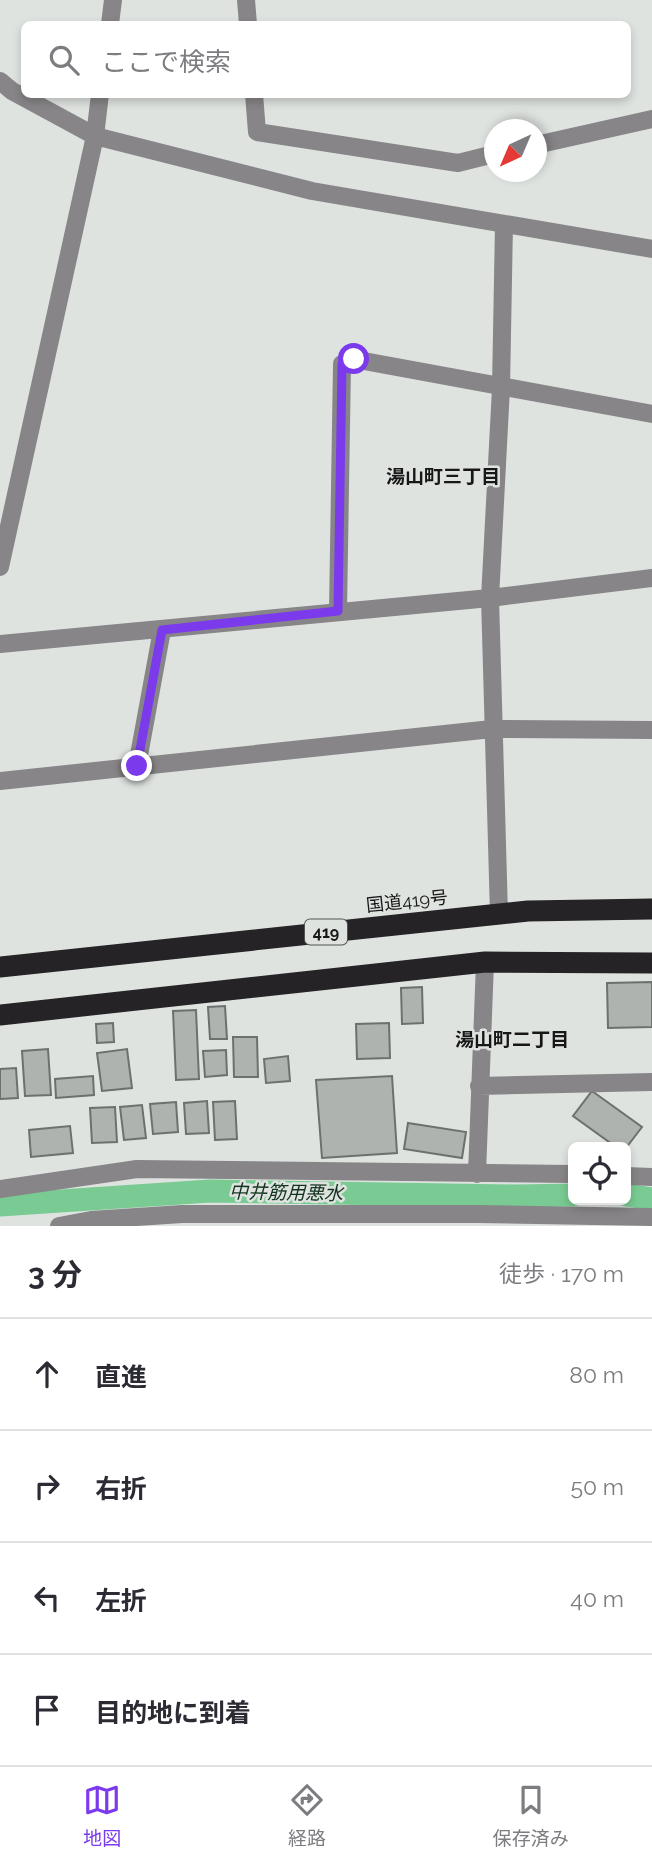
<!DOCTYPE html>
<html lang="ja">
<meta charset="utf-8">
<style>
:root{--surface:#fff;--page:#f7f7f7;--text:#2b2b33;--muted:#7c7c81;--line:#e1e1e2;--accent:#7c3aed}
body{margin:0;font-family:Raleway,"Noto Sans JP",sans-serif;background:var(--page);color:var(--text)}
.controls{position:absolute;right:21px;bottom:21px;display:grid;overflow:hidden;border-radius:10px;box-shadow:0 4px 10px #0003}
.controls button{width:63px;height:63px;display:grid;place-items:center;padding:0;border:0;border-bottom:2px solid var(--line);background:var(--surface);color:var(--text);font:35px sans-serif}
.compass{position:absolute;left:484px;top:119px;width:63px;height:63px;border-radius:50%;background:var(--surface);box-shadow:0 4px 10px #0003;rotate:224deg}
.stop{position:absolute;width:21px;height:21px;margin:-16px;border:5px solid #7c3aed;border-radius:50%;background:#fff}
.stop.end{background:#7c3aed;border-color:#fff;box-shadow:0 2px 7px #0008}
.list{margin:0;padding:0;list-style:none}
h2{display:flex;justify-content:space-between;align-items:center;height:91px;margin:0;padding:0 28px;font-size:30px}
h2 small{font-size:23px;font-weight:400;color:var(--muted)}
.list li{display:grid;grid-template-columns:46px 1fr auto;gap:21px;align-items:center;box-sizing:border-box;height:112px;padding:0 28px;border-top:2px solid var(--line)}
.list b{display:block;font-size:26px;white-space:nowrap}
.list em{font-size:23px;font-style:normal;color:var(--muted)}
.icon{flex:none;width:38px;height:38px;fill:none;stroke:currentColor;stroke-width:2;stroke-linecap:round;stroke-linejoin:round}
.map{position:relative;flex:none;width:652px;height:1226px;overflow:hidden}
.search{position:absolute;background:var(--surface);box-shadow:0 4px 10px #0003;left:21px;right:21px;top:21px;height:77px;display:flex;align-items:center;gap:18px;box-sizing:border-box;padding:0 24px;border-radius:10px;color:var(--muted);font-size:26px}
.sheet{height:539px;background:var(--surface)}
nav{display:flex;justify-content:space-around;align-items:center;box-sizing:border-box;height:98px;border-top:2px solid var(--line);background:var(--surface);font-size:19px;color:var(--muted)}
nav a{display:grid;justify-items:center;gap:4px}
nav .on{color:var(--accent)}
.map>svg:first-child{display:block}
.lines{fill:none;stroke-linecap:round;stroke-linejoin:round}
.canal{stroke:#79cb93;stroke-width:23}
.building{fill:#afb3b0;stroke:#6d716e;stroke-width:2}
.minor{stroke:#878587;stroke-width:18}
.highway{stroke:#262326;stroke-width:21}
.route{stroke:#7c3aed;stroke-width:9}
.labels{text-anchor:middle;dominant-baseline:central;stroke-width:5;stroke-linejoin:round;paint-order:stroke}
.shield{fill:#dfe3e0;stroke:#525453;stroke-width:2}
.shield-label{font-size:16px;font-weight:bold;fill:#161716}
.street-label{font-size:18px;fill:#161716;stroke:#dfe3e0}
.neighbourhood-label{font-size:19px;font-weight:bold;fill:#161716;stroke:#dfe3e0}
.water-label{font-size:19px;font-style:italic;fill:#11341e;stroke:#dfe3e0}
</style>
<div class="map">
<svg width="652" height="1226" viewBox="0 0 652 1226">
<rect width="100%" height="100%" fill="#dfe3e0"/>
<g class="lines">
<path class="canal" d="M626,1195L652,1199
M0,1205L210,1191L517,1196L573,1195"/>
</g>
<path class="building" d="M652,982V1027L608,1028L607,983Z
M422,987L423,1023L402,1024L401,988Z
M225,1006L227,1039H210L208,1007Z
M196,1010L199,1079L176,1080L173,1011Z
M113,1023L114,1042L97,1043L96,1024Z
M389,1023L390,1058L357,1059L356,1024Z
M233,1037H257L258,1077H234Z
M48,1049L51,1095L25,1096L22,1051Z
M127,1049L132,1088L102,1091L97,1053Z
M226,1050L227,1075L205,1077L203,1051Z
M288,1056L290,1081L266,1083L264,1059Z
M16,1068L18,1098L0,1099V1069Z
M93,1076L94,1095L56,1098L55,1079Z
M392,1076L397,1153L322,1158L316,1080Z
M592,1091L642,1127L626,1148L616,1147L573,1116Z
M207,1101L209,1133L186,1134L184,1103Z
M235,1101L237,1139L215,1140L213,1102Z
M176,1102L178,1132L153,1134L150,1104Z
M142,1105L146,1138L124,1140L120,1107Z
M115,1107L117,1142L92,1143L90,1108Z
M408,1123L466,1132L462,1158L404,1149Z
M70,1126L73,1153L31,1157L29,1130Z"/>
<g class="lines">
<path class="minor" d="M246,0L248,24
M110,24L113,0
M0,81L12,91L95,136L312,191L652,249
M254,94L257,132L458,163L494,154
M536,145L652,119
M0,567L95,136L100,94
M338,611L342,364L353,359L652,414
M0,644L490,598L652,578
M137,766L162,630
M0,781L492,729L652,730
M499,914L490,598L501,388L504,224
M479,1086L652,1082
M477,1174L485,962
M626,1176L652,1177
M0,1189L137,1169L573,1174
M59,1226L91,1220L182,1214H477L652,1217"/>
<path class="highway" d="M0,967L528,911L652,909
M0,1015L485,962L652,963"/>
</g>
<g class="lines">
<path class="route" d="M137,766L162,630L338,611L342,364L354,359"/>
</g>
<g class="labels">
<rect class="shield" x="305" y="919.5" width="42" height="25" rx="5"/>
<g class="shield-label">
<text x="326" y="932">419</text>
</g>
<g class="street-label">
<text transform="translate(407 901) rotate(-6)">国道419号</text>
</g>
<g class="neighbourhood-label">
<text x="443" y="476">湯山町三丁目</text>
<text x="512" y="1039">湯山町二丁目</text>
</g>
<g class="water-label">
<text transform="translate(286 1192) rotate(1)">中井筋用悪水</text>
</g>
</g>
</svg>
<div class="controls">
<button><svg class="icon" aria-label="locate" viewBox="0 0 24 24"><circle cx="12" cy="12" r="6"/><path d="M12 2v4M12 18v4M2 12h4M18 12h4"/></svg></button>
</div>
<svg class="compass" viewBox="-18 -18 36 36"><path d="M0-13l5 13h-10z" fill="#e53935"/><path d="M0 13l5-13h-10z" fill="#7c7c81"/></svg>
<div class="stop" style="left:354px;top:359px"></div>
<div class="stop end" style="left:137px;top:766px"></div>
<div class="search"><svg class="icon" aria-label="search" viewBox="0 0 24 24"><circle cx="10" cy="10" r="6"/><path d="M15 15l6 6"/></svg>ここで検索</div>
</div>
<section class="sheet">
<h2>3 分<small>徒歩 · 170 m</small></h2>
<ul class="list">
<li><svg class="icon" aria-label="ahead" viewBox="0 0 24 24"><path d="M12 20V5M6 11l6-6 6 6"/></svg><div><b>直進</b></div><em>80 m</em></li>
<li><svg class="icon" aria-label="right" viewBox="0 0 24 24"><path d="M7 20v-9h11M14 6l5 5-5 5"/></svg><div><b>右折</b></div><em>50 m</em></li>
<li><svg class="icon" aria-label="left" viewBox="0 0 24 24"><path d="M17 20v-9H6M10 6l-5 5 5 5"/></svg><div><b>左折</b></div><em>40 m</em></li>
<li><svg class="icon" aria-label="arrive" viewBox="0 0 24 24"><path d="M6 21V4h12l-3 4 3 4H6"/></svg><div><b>目的地に到着</b></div></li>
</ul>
</section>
<nav>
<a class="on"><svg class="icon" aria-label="map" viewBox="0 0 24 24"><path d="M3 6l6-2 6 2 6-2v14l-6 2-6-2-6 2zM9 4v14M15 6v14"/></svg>地図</a>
<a><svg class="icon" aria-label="directions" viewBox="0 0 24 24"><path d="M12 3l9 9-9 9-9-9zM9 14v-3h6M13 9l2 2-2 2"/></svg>経路</a>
<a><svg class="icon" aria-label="saved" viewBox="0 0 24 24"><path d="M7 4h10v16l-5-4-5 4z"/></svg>保存済み</a>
</nav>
